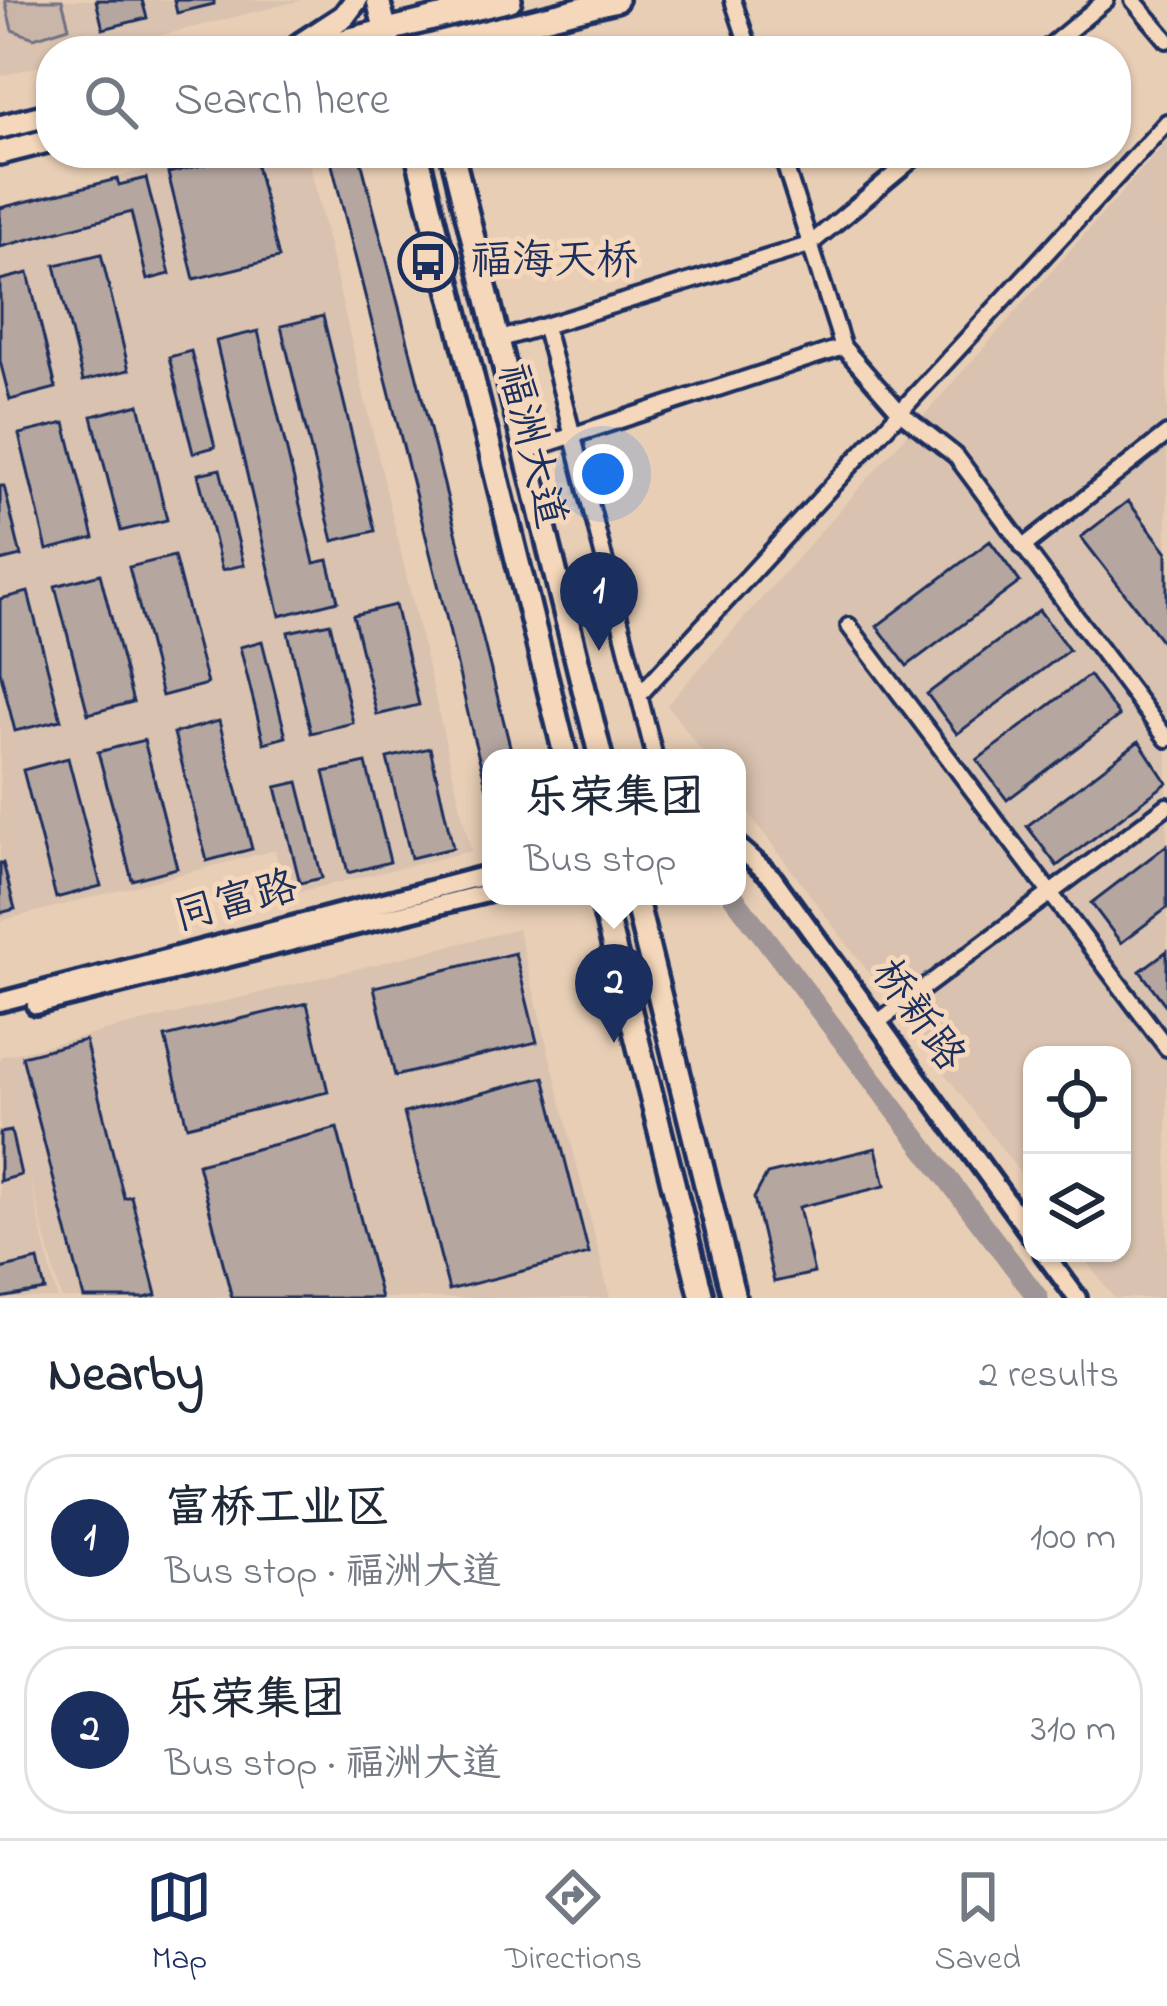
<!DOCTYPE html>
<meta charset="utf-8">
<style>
:root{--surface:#fff;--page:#f6f6f7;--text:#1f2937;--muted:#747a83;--line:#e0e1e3;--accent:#1b2f5e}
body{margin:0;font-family:"Indie Flower","LXGW WenKai TC",sans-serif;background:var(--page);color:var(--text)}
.controls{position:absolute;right:36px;bottom:36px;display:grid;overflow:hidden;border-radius:24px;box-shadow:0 3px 9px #0004}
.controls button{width:108px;height:108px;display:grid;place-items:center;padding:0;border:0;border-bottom:3px solid var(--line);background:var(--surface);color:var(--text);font:60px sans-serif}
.you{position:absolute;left:603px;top:474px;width:42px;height:42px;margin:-30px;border:9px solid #fff;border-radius:50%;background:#1a73e8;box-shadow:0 0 0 18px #1a73e833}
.badge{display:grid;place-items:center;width:78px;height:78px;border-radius:50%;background:var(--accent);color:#fff;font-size:39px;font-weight:700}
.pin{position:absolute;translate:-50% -99px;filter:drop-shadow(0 3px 6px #0008)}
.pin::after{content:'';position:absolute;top:63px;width:42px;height:36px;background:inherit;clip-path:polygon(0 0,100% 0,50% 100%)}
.popup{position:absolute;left:482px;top:749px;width:264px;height:156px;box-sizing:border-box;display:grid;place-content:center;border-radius:24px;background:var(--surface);filter:drop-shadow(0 3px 9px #0005);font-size:39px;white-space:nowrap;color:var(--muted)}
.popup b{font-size:45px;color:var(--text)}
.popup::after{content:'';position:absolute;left:50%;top:100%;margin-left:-24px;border:24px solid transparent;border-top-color:var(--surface)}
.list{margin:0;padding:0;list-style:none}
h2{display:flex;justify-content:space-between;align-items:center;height:156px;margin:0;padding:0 48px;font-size:51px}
h2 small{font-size:39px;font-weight:400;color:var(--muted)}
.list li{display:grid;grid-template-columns:78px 1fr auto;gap:36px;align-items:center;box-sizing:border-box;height:168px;margin:0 24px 24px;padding:0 24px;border:3px solid var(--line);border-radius:48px}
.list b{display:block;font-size:45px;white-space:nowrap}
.list p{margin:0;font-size:39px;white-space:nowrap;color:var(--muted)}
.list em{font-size:39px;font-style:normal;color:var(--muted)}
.icon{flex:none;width:66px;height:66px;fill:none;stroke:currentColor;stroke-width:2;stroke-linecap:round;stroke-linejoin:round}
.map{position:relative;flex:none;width:1167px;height:1298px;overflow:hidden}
.search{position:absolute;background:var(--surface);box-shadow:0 3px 9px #0004;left:36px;right:36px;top:36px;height:132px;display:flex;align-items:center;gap:30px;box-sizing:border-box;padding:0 42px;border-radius:48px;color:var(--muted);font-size:45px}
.sheet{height:540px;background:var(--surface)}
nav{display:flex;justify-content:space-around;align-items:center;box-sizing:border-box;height:168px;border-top:3px solid var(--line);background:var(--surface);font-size:33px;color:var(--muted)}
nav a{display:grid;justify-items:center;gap:6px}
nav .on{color:var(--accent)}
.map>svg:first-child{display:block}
.built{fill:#d9c2af}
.green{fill:#cab6a9;stroke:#727284;stroke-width:3}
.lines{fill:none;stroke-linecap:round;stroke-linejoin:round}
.river{stroke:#9f9596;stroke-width:21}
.building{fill:#b5a6a0;stroke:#1b2f5e;stroke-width:3}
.minor-casing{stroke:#1b2f5e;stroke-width:22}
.tertiary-casing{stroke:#1b2f5e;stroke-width:26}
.primary-casing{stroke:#1b2f5e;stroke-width:30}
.minor{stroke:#f5d8bb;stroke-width:14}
.tertiary{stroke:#f5d8bb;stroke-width:16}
.primary{stroke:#f5d8bb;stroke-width:21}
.labels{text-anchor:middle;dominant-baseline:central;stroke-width:10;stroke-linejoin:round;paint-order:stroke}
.poi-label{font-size:42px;fill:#1b2f5e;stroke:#f5d8bb;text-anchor:start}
.street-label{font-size:42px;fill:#1b2f5e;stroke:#f5d8bb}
</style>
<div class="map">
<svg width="1167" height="1298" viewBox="0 0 1167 1298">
<rect width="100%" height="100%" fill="#e8ceb5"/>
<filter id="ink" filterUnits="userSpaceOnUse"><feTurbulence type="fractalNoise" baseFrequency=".00833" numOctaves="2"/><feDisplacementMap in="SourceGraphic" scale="24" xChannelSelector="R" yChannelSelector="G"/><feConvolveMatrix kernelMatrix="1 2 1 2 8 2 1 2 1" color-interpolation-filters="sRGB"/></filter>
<g filter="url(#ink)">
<path class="built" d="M0,0H302L99,51H51V63L0,76Z
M1167,141V1298H1114L1080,1253H1122V1055H1032V1189L737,798V758H707L667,705Z
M209,153H307L471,851L286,895L275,850L0,921V208Z
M518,929L610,1298H61L28,1169L57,1298H0V1057Z"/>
<path class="green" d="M5,0H62L69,27L34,38L12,30Z"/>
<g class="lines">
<path class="river" d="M733,896L1038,1298"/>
</g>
<path class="building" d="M96,0H142L147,18L103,29Z
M174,0H214V4L177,13Z
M253,153L279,258L194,279L168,173Z
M329,153H359L406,334L513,758H491V788H487L473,736L446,616Z
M146,178L170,274L147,280L131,212L0,247V208L117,179L119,185Z
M101,254L129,370L83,381L55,265Z
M28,273L56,388L10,400L0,361V280Z
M323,316L375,531L333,541L281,326Z
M258,331L314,563L328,560L338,601L280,616L216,341Z
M191,351L215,447L193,453L169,357Z
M139,404L167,520L121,531L92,416Z
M65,423L94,538L47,550L19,434Z
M220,469L244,565L222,570L198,474Z
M0,486H4L21,556L0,561Z
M1128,501L1167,552V648L1081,537Z
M990,541L1020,582L907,666L877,626Z
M174,556L207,684L162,696L129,567Z
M100,574L133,702L88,714L55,586Z
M28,592L61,720L15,731L0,671V599Z
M395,605L419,705L377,715L353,615Z
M1039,610L1069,650L957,734L927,694Z
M330,623L353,723L311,733L288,632Z
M262,641L286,737L264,743L240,647Z
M1089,675L1119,716L1007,800L977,760Z
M219,721L252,849L207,861L174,733Z
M144,740L177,868L132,880L98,752Z
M1139,741L1167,783L1057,866L1027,826Z
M430,748L453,848L411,858L387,758Z
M68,758L101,886L56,898L23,770Z
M366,763L390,862L348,873L324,772Z
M298,782L322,878L300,883L276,787Z
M1167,845V908L1121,943L1091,903Z
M0,863H3L15,909L0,913Z
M1167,951V1007L1140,971Z
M515,953L537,1042L395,1076L374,987Z
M307,1003L328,1092L187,1126L165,1037Z
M85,1040L124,1198L131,1196L156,1295L145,1298H84L22,1056Z
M544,1077L589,1254L449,1290L404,1113Z
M337,1128L381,1298H232L198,1164Z
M11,1131L21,1175L0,1181V1133Z
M876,1148L885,1186L799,1207L814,1273L774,1282L754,1198L767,1174Z
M38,1260L45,1290L0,1298V1269Z"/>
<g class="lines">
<g class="minor-casing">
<path id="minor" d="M733,0L750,51
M1133,0L1167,40
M1044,51L1106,0
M781,153L843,347L900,412L956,456L1167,739
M545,327L655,758
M498,340L809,245L920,153
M525,451L843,347
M1023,547L1167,434
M849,626L1167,1048
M641,693L1167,122
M878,1022L1167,806"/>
</g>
<g class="tertiary-casing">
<path id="tertiary" d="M737,846L772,877L1032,1236
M0,1002L491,874
M36,1005L491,892
M1044,1253L1077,1298"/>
</g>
<g class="primary-casing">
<path id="primary" d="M378,0L391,51
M301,44L344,16L356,0
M302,51L510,0
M409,51L616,0
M0,127L51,114
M0,153L51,140
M417,153L566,758
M452,153L601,758
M601,896L702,1298
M635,896L734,1298"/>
</g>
<use href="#minor" class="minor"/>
<use href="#tertiary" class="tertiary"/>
<use href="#primary" class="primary"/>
</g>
</g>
<defs>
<g id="bus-ring" transform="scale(3)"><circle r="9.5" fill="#f5d8bb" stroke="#1b2f5e" stroke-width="1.5"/><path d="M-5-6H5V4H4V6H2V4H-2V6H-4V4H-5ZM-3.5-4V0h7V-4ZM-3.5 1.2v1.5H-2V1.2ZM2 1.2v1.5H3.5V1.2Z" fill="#1b2f5e"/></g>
</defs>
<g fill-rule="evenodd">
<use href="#bus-ring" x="428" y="262"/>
</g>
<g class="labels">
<g class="poi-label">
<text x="470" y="262">福海天桥</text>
</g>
<g class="street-label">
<text transform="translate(530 446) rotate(76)">福洲大道</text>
<text transform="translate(236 903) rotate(-15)">同富路</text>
<text transform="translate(917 1016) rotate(54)">桥新路</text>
</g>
</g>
</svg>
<div class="controls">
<button><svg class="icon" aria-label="locate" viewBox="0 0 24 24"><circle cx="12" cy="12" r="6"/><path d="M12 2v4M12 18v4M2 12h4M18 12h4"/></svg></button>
<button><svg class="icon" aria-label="layers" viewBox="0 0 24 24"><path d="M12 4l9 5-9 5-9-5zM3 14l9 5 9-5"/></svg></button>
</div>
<div class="you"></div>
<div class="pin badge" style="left:599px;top:651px">1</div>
<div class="pin badge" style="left:614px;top:1043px">2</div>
<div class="popup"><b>乐荣集团</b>Bus stop</div>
<div class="search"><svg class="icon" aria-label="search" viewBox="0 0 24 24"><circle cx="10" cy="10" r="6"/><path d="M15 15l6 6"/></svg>Search here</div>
</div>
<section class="sheet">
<h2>Nearby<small>2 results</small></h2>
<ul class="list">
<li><span class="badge">1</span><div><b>富桥工业区</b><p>Bus stop · 福洲大道</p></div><em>100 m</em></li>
<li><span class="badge">2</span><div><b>乐荣集团</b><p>Bus stop · 福洲大道</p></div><em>310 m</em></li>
</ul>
</section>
<nav>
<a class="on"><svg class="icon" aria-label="map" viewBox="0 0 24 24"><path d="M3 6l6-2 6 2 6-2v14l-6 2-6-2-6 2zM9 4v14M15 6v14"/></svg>Map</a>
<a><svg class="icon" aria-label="directions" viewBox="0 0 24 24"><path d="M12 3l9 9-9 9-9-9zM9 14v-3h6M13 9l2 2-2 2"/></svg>Directions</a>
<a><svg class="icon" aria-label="saved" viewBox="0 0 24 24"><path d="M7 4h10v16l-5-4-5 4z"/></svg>Saved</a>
</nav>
